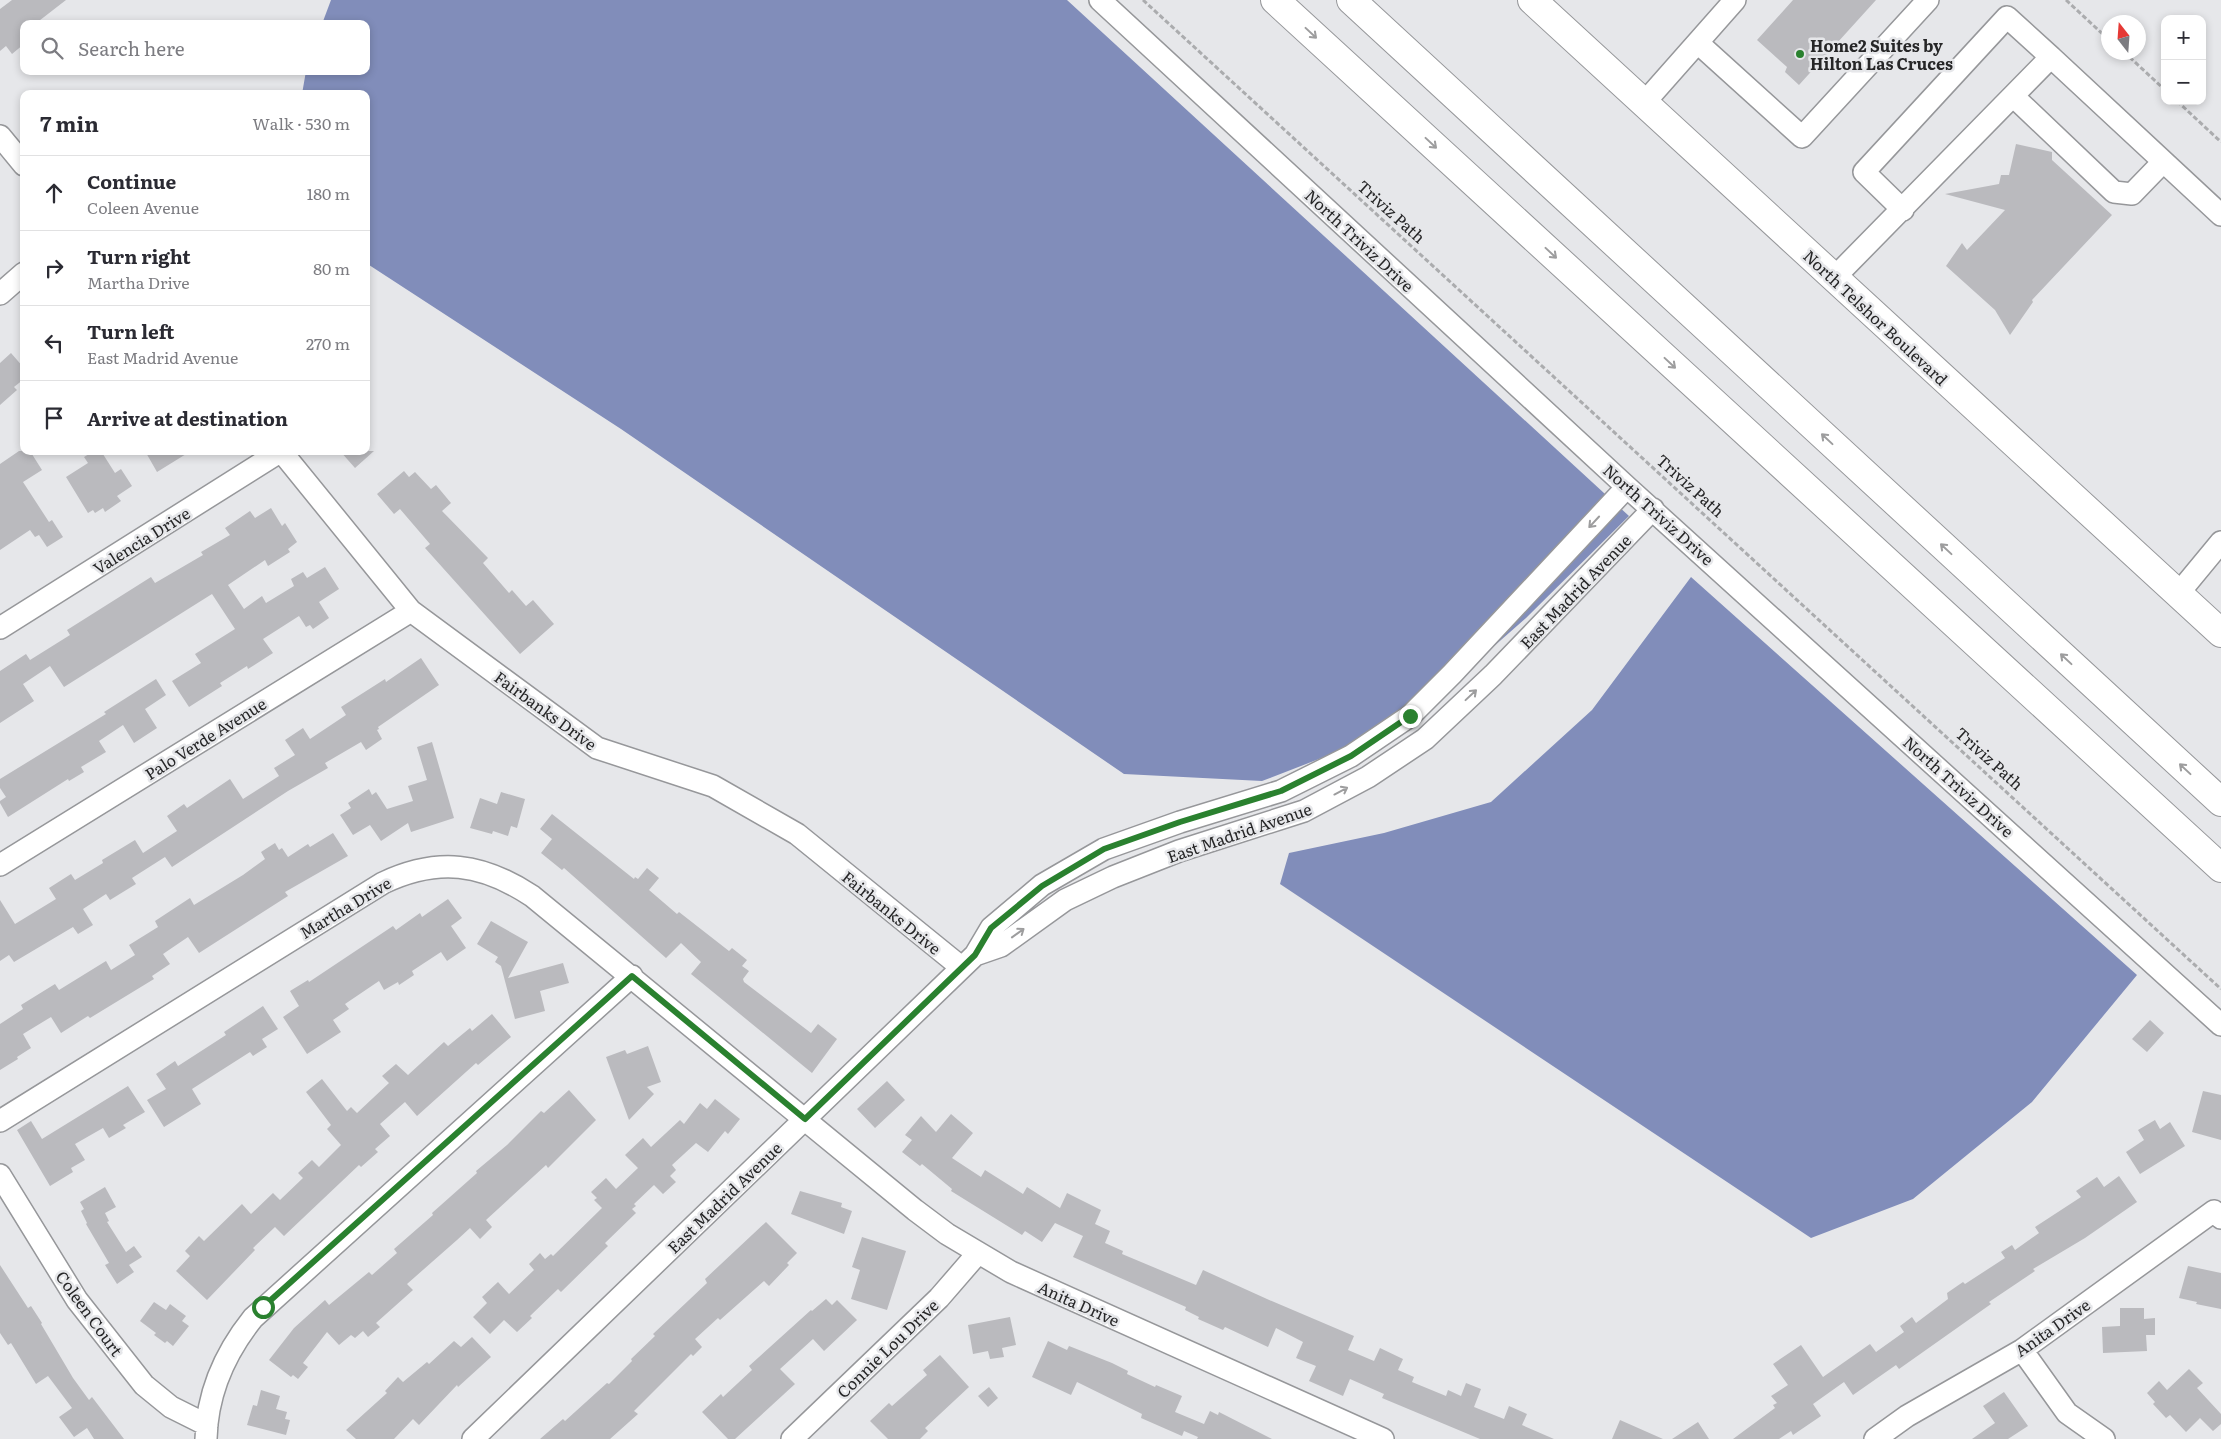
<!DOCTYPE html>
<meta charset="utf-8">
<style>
:root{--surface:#fff;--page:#f7f7f7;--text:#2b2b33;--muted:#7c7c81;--line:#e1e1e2}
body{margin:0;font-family:Literata,serif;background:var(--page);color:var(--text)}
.controls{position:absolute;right:15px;top:15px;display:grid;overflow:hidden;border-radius:10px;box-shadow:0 2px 8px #0003}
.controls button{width:45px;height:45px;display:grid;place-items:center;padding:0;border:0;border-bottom:1px solid var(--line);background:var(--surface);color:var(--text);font:25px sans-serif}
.compass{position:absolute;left:2101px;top:15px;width:45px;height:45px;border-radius:50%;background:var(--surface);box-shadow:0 2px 8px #0003;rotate:343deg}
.stop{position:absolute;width:15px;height:15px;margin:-11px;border:4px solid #2a812f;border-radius:50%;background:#fff}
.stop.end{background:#2a812f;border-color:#fff;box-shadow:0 1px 5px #0008}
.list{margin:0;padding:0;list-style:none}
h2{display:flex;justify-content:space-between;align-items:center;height:65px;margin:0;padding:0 20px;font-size:21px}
h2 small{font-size:16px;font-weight:400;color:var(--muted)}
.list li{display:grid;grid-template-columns:32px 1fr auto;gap:15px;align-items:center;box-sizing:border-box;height:75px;padding:0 20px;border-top:1px solid var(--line)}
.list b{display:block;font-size:19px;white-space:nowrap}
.list p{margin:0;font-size:16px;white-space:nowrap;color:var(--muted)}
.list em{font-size:16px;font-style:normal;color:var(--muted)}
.icon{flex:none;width:28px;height:28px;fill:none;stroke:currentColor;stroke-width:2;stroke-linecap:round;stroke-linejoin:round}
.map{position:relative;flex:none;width:2221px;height:1439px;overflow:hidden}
.search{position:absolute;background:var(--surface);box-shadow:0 2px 8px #0003;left:20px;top:20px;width:350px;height:55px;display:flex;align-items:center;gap:12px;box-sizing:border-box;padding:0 18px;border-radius:10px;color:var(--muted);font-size:19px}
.panel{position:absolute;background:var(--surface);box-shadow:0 2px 8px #0003;left:20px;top:90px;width:350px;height:365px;border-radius:10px}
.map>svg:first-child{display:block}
.water{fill:#818dba}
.building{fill:#bababe}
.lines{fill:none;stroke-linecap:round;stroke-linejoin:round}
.minor-casing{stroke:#96979a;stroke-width:24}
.major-casing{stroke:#96979a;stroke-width:30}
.highway-casing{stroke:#96979a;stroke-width:30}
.path{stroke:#abacae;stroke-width:3;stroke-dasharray:5 2.5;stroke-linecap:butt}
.minor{stroke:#fff;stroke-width:21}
.major{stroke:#fff;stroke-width:28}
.highway{stroke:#fff;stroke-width:28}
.oneway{stroke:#9d9d9e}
.route{stroke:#2a812f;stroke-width:6}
.poi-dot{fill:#2a812f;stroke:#e6e7ea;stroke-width:2}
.labels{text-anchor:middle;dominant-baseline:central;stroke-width:5;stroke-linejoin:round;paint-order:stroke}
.poi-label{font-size:16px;font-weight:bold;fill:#262627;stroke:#e6e7ea;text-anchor:start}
.street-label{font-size:16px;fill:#262627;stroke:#e6e7ea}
</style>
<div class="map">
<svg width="2221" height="1439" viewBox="0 0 2221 1439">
<rect width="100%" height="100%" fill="#e6e7ea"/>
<path class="water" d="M331,0H1067L1629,516L1526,618L1402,727L1262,781L1124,774L621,429L366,263V94H302L306,71H366V24H322Z
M1691,577L2137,975L2032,1102L1913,1199L1811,1238L1280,884L1289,853L1384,833L1491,802L1592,710Z"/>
<path class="building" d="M12,0H66L35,24H24V44L12,54L6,46L0,51V9Z
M1793,0H1876L1799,85L1785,72L1787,67L1757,40Z
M2016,144L2052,152V160L2112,215L2032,300L2033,302L2010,335L1995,310L1946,266L1962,243L1967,250L2005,210L1945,194L1999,184L2001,175H2009Z
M11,353L24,368V379L14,387L17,390L0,405V363Z
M19,451H30L42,470L23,482L49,522L52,520L63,537L47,547L39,535L35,537L30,530L0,550V464Z
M94,451H101L115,473L121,469L132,486L117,496L121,501L105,512L103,508L95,513L93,510L88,513L66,477L88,463L84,457Z
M145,451H191L157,472Z
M340,451H374L355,468Z
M404,471L409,477L415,472L431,489L436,485L451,503L442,511L488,558L483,563L509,593L512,590L526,606L533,600L554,624L520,654L425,548L430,544L400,509L394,514L377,494Z
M271,508L282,526L285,523L297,542L288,549L290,552L268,566L265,560L228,585L244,609L262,596L266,603L294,586L291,579L303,572L307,578L325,567L339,589L319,602L329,618L313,629L310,625L306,627L299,616L263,639L273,653L248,669L247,666L220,683L222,686L189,707L172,681L201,663L195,654L235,629L212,594L64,687L50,666L23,684L34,701L0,723V671L26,654L30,660L70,635L67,630L151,577L155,583L203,555L201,552L230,535L225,528L250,511L255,518Z
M421,658L439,685L378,727L379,729L377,730L382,739L366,750L361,742L325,763L328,768L288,791L172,867L165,857L132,878L136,884L110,900L106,894L83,909L93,925L78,934L73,927L14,962L9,955L0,961V900L15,924L56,899L49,888L71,874L75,880L103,863L102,860L135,840L143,853L177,831L167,816L184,804L187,808L230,779L243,799L279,776L274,768L295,755L285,740L303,728L310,739L346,715L341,707L385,679L386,682Z
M156,679L166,695L145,709L157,728L134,743L123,725L99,741L106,752L81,767L84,772L69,781L68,779L8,817L0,803V801L6,797L0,788V779L106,714L104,712Z
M432,742L454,818L411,832L408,823L381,841L370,825L353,835L340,815L351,808L348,803L369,789L372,795L376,792L387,809L413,801L408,786L427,780L417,747Z
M501,792L525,799L517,828L511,826L508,836L493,831L492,834L470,828L480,798L497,804Z
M552,814L634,879L635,877L638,879L647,868L659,878L649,890L677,914L679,912L729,951L732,948L747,960L742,966L749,971L743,979L744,982L811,1033L818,1024L837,1039L812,1073L691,974L701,962L681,943L666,958L564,868L562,870L541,853L552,839L540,829Z
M333,833L348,856L285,892L288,896L199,953L188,937L163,954L170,964L152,976L154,979L90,1018L88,1016L61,1033L51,1017L23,1034L31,1048L17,1057L18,1059L0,1070V1024L23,1009L21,1005L55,984L59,990L106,961L111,970L135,955L129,945L158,927L155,921L190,898L194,905L243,875L265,859L261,852L275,843L279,850L282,848L288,857L308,844L310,847Z
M448,899L462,918L451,926L466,948L447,961L441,952L412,971L414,975L399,985L398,982L384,990L379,981L345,1004L349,1009L333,1020L341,1032L307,1054L283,1017L299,1006L290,991L308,980L309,982L393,926L396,930L420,913L422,917Z
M491,921L528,942L508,978L563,963L569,983L540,991L545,1011L515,1019L501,966L495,962L498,957L477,944Z
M263,1006L278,1029L262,1039L267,1047L253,1056L250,1052L192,1089L201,1104L164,1127L147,1100L166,1089L156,1074L175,1061L178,1066L226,1035L224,1032Z
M492,1014L511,1037L478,1065L476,1063L417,1116L405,1102L380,1124L390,1136L375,1149L378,1152L361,1167L359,1165L284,1236L275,1227L253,1248L255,1250L207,1300L176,1271L190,1256L185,1251L199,1236L204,1241L242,1204L251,1214L273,1193L280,1200L303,1178L298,1173L312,1160L319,1167L341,1145L327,1129L331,1125L306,1092L322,1079L347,1111L351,1107L357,1113L389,1083L382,1076L396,1064L408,1075L444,1042L448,1046L470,1028L472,1031Z
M2150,1020L2164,1033L2147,1052L2132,1039Z
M648,1046L661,1082L647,1087L654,1094L629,1120L606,1057L625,1050L627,1054Z
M887,1081L905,1100L875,1128L857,1109Z
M128,1086L145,1112L123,1125L126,1128L109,1138L103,1128L75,1144L85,1160L71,1168L73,1172L50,1186L17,1130L31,1121L42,1139Z
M569,1090L596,1120L548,1168L546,1165L486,1220L492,1227L480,1239L470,1228L457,1240L407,1284L413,1290L376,1323L380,1327L368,1337L363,1331L355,1338L351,1335L339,1345L327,1332L303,1363L308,1367L298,1379L293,1375L291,1377L269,1360L294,1328L325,1300L329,1305L369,1272L372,1275L397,1253L394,1249L433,1215L432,1213L477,1173L476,1171L507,1145L541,1111L544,1113Z
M2203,1091L2221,1095V1140L2192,1132Z
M715,1099L740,1119L728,1134L725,1131L708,1152L696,1143L672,1165L676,1170L670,1176L676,1182L663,1194L654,1185L634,1204L636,1206L632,1209L636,1213L605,1243L608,1246L561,1292L558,1289L530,1316L532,1318L517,1332L504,1320L490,1334L473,1317L487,1303L482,1297L498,1282L509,1294L534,1270L529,1264L540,1253L545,1259L551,1254L553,1256L602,1208L594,1200L597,1198L591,1192L606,1178L616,1189L638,1168L625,1155L643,1138L651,1147L680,1120L684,1124L700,1103L707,1109Z
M951,1114L973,1133L952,1158L981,1177L985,1170L1023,1194L1027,1187L1060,1208L1067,1193L1101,1210L1095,1224L1110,1231L1105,1243L1123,1251L1122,1254L1196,1285L1203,1270L1267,1299L1354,1336L1348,1350L1374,1361L1380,1348L1403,1359L1398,1370L1414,1377L1412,1382L1446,1396L1448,1390L1461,1396L1466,1383L1481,1389L1474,1407L1504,1419L1509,1406L1527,1414L1522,1425L1554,1439H1480L1382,1398L1384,1394L1350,1379L1343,1396L1309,1381L1316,1366L1296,1358L1303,1342L1276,1328L1268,1347L1225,1327L1223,1330L1198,1319L1199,1317L1185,1310L1186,1307L1073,1257L1083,1236L1055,1223L1042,1242L1025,1231L1022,1235L951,1191L952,1189L922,1164L920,1166L902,1152L912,1140L905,1135L921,1116L936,1132Z
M2155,1120L2160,1129L2170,1122L2185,1146L2140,1174L2126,1152L2144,1140L2138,1130Z
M2119,1176L2137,1202L2085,1238L2033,1269L2035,1271L1989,1302L1991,1304L1899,1369L1896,1365L1853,1395L1844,1382L1813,1404L1821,1416L1793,1435L1791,1431L1779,1439H1733L1775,1408L1773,1405L1777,1403L1771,1396L1788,1385L1773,1364L1801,1345L1823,1377L1870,1344L1876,1352L1904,1332L1900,1326L1912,1317L1916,1323L1948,1299L1947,1293L1963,1282L1965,1284L2005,1258L2001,1252L2012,1245L2015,1250L2039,1233L2035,1227L2081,1197L2076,1191L2097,1177L2104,1187Z
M105,1187L116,1207L105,1213L109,1221L107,1222L126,1252L134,1246L142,1257L129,1265L134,1272L117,1284L105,1265L109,1263L86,1224L87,1223L81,1211L84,1209L80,1202Z
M800,1191L842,1203L841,1207L852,1211L844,1234L791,1214Z
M766,1222L797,1253L787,1263L789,1265L769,1286L764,1281L720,1320L718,1318L695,1339L702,1347L693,1356L691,1354L634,1411L638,1414L610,1439H540L563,1419L565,1421L607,1383L609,1384L632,1361L631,1359L655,1336L653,1334L707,1283L705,1279Z
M862,1237L906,1251L887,1310L851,1299L860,1270L852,1267Z
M0,1265L28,1308L31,1306L42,1323L41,1324L73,1378L89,1400L92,1397L124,1439H94L87,1428L74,1437L59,1417L72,1408L48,1376L36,1384L11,1343L8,1345L0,1333Z
M2188,1266L2221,1273V1309L2196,1304L2197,1302L2179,1298Z
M826,1299L832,1305L837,1300L857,1320L824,1351L813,1339L780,1369L795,1384L735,1439H728L702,1412L721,1394L723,1397L752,1370L749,1366L811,1310L812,1311Z
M154,1302L166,1310L170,1304L186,1316L182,1321L189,1326L173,1346L167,1341L165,1343L154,1335L156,1333L140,1321Z
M2120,1308H2144V1319L2155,1318V1335H2146L2147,1351L2103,1353L2102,1327L2120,1326Z
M1010,1317L1016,1345L1002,1348L1004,1357L990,1359L988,1351L973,1354L968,1325Z
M472,1337L491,1357L458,1387L457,1385L419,1425L413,1419L394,1439H356L346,1430L387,1393L385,1391L398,1377L403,1382L427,1362L429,1364L454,1341L461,1347Z
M1048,1341L1067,1350L1069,1346L1112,1363L1128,1371L1127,1374L1155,1387L1156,1385L1182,1396L1175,1412L1204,1424L1210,1411L1218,1415L1219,1412L1272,1439H1197L1198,1437L1184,1431L1182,1436L1141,1418L1142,1414L1077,1382L1071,1395L1032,1377Z
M940,1355L969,1387L925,1428L928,1431L920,1439H888L870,1421L889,1403L892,1406L927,1375L923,1370Z
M2189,1369L2203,1383L2197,1388L2221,1414V1424L2213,1431L2200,1418L2186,1432L2170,1415L2166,1418L2153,1404L2155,1402L2147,1393L2159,1381L2167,1390Z
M989,1387L998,1398L988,1407L978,1396Z
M261,1390L280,1396L276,1409L287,1412L285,1419L290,1420L286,1435L247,1425L253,1405L257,1406Z
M2004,1392L2028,1426L2008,1439H1972L1995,1423L1983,1406Z
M1620,1420L1663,1439H1612Z
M1698,1422L1709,1439H1672Z"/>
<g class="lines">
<g class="minor-casing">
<path id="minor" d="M1100,0L1627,487L2221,1025
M1698,43L1802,137L1928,0
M2013,96L2114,192L2132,194L2163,162
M1644,103L1735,0
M0,136L24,165
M1903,210L1864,172L2007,17L2051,57
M1834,278L2051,57L2221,215
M0,294L24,273
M2178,594L2221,542
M0,628L281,451L411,611L597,748L713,786L797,834L961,967
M0,865L411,611
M975,955L1001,946L1065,900L1113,877L1179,851L1304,811L1368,777L1425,739L1493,675L1653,509
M0,1121L383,883C438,857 482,863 532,896L915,1210L947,1234L1011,1272L1383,1439
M0,1175L77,1300L144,1385L171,1407L207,1425
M2022,1350L2067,1413L2104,1439
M206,1439C207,1394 225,1353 253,1318L632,976
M473,1439L975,955L991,928L1042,885L1104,849L1180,822L1281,791L1351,756L1410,716L1452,674L1627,487
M792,1439L939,1298L978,1253
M1875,1439L1907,1416L2022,1350L2214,1211L2221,1218"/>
</g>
<g class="major-casing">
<path id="major" d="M1532,0L2221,633"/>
</g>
<g class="highway-casing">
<path id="highway" d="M1275,0L2221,868
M1351,0L2221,802"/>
</g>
<path class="path" d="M1143,0L2221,989
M2066,0L2108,39
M2124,52L2165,90
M2177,101L2221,142"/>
<use href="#minor" class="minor"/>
<use href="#major" class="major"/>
<use href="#highway" class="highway"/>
</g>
<defs><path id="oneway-shaft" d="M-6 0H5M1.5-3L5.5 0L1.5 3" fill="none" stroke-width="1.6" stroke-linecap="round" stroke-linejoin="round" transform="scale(1.25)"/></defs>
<g class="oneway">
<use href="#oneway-shaft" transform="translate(1311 33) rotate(43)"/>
<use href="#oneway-shaft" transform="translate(1431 143) rotate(43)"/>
<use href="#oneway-shaft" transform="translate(1551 253) rotate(43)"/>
<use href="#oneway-shaft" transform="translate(1670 363) rotate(43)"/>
<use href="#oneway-shaft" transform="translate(1827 439) rotate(-137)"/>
<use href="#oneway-shaft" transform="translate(1594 522) rotate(133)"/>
<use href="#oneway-shaft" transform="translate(1946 549) rotate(-137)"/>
<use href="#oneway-shaft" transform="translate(2066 659) rotate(-137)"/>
<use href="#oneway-shaft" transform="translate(1471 695) rotate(-43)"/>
<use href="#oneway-shaft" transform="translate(2185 769) rotate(-137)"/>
<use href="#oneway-shaft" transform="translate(1341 791) rotate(-28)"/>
<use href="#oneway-shaft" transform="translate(1018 933) rotate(-36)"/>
</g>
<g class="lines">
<path class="route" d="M263,1307L632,976L805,1119L975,955L991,928L1042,886L1104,849L1180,822L1281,791L1351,756L1410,716"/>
</g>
<circle class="poi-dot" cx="1800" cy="54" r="5"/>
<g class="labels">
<g class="poi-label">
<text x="1810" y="45">Home2 Suites by<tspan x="1810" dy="18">Hilton Las Cruces</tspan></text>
</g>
<g class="street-label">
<text transform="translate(1392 211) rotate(42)">Triviz Path</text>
<text transform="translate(1360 240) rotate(43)">North Triviz Drive</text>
<text transform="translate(1876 317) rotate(43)">North Telshor Boulevard</text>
<text transform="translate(1691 485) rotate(42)">Triviz Path</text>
<text transform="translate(1659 514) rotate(42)">North Triviz Drive</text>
<text transform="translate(141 540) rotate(-32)">Valencia Drive</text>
<text transform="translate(1575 591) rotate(-46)">East Madrid Avenue</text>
<text transform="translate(546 710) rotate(36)">Fairbanks Drive</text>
<text transform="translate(205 738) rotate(-32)">Palo Verde Avenue</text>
<text transform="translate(1990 758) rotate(42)">Triviz Path</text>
<text transform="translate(1959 786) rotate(42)">North Triviz Drive</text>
<text transform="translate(1239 832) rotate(-19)">East Madrid Avenue</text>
<text transform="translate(345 907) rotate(-31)">Martha Drive</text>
<text transform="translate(892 912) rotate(39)">Fairbanks Drive</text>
<text transform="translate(724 1197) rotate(-44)">East Madrid Avenue</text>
<text transform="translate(1079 1303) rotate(24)">Anita Drive</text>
<text transform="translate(90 1313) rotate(54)">Coleen Court</text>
<text transform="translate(2052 1327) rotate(-35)">Anita Drive</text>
<text transform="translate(887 1348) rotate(-44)">Connie Lou Drive</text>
</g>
</g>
</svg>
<div class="controls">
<button>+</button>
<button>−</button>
</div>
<svg class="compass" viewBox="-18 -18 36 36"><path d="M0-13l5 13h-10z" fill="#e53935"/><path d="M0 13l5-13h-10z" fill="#7c7c81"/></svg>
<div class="stop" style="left:263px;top:1307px"></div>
<div class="stop end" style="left:1410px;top:716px"></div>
<div class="search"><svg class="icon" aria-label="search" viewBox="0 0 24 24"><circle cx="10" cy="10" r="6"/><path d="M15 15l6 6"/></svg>Search here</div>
<section class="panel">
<h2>7 min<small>Walk · 530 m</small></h2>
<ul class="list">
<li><svg class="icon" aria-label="ahead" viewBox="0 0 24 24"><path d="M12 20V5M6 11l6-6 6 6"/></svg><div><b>Continue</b><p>Coleen Avenue</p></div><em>180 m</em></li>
<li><svg class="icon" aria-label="right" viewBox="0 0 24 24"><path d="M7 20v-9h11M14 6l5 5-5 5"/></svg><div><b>Turn right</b><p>Martha Drive</p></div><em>80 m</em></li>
<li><svg class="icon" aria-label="left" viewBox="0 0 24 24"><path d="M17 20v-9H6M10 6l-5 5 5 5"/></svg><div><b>Turn left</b><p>East Madrid Avenue</p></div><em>270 m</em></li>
<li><svg class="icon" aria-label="arrive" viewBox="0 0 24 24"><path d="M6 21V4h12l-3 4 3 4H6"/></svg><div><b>Arrive at destination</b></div></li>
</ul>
</section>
</div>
